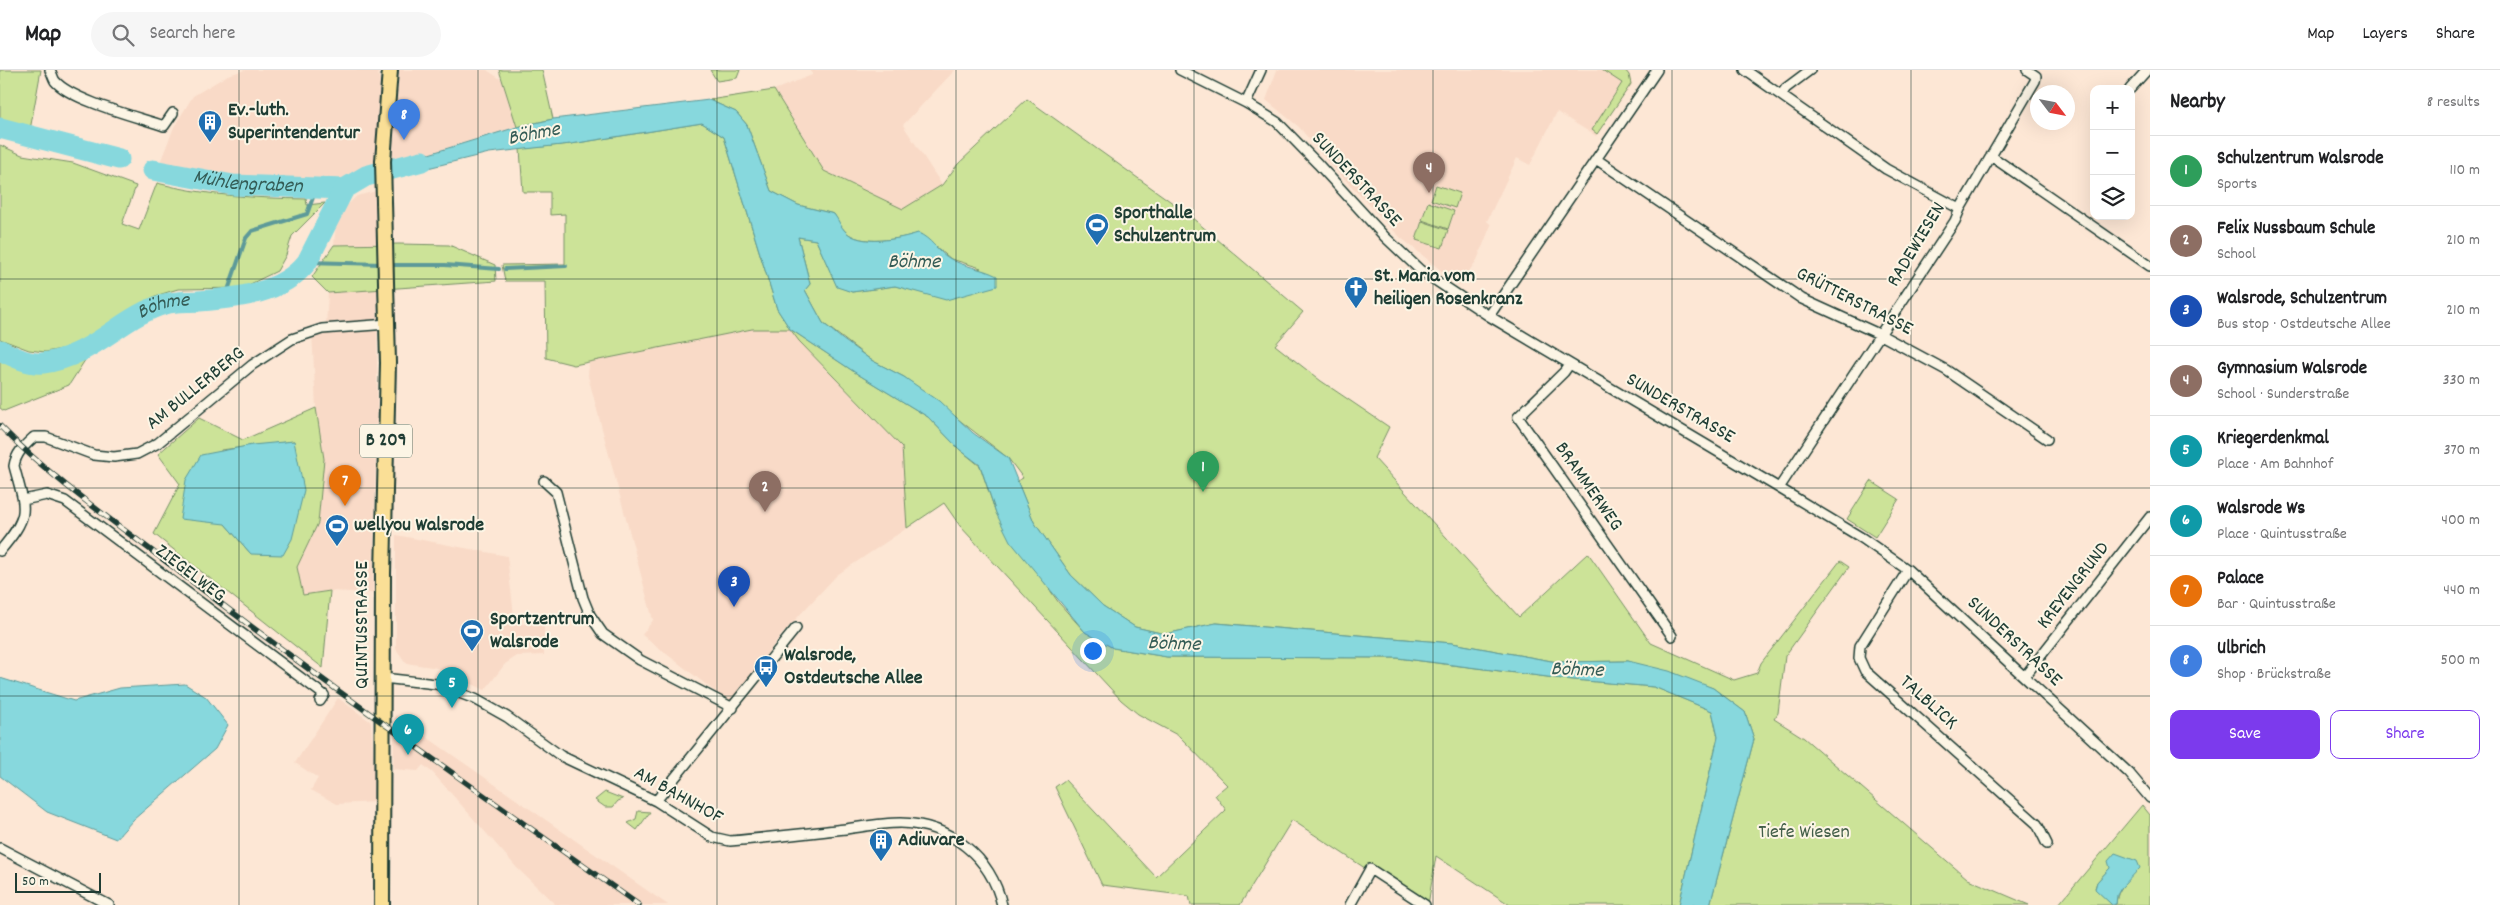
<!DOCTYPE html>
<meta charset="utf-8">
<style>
:root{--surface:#fff;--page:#f6f6f6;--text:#202124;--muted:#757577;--line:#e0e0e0;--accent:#7c3aed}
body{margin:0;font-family:Dekko,sans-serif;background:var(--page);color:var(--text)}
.controls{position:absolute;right:15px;top:15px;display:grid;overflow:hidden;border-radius:10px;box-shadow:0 5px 20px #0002}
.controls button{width:45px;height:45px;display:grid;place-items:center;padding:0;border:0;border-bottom:1px solid var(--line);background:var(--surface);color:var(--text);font:25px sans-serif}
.compass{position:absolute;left:2030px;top:15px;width:45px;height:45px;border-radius:50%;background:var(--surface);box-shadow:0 5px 20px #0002;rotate:122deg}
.scale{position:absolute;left:15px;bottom:12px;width:86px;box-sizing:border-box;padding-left:5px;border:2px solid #1f3d34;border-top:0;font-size:14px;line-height:18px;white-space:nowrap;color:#1f3d34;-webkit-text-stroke:4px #fcf5e5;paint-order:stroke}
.you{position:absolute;left:1092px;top:580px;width:18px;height:18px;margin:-12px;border:4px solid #fff;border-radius:50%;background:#1a73e8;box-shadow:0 0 0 8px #1a73e833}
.badge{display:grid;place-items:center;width:32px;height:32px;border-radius:50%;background:var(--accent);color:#fff;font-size:16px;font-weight:700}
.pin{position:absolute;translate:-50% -41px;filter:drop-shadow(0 1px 2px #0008)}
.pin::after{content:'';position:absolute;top:26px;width:18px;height:15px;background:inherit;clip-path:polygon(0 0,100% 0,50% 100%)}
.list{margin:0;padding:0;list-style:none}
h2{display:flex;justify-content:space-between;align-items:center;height:65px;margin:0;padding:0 20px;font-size:21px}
h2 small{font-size:16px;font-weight:400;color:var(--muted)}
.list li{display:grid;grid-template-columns:32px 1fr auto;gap:15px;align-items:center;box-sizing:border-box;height:70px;padding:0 20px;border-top:1px solid var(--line)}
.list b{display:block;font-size:19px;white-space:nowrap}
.list p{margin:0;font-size:16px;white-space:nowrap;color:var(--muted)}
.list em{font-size:16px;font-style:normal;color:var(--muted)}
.actions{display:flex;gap:10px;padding:15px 20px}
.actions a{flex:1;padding:11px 0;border:1px solid var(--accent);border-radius:10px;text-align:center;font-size:18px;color:var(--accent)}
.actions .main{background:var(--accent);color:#fff}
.icon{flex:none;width:28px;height:28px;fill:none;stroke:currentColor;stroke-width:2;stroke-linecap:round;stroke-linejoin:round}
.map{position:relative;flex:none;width:2150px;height:835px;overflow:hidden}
header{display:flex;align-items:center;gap:30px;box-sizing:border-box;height:70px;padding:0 25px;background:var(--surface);border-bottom:1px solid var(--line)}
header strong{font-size:24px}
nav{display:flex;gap:28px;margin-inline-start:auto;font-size:18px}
.search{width:350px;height:45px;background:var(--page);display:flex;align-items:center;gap:12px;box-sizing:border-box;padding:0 18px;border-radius:28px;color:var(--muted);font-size:19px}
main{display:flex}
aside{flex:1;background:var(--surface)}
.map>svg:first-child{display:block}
.built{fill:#f9dac7}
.green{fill:#cce398;stroke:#769066;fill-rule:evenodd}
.water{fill:#87d8dd;stroke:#5d9a99}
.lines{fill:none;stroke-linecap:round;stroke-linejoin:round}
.stream{stroke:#5d9a99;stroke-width:4}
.river{stroke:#87d8dd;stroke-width:21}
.street-casing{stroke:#1f3d34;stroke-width:12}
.primary-casing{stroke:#1f3d34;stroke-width:18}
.street{stroke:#fcf5e5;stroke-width:9}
.primary{stroke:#fadf96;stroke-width:14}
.rail-casing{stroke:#1f3d34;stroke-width:5.5}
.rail{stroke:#fcf5e5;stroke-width:4;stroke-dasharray:11;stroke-linecap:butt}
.grid{fill:none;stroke:#1f3d34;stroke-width:1;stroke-opacity:0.55}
.labels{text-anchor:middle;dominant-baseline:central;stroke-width:4;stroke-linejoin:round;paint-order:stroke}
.shield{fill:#fcf5e5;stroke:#617469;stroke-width:1}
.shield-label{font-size:19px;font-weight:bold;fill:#1f3d34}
.poi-label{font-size:20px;font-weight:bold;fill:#1f3d34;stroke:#fcf5e5;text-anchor:start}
.street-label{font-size:20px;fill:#1f3d34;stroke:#fcf5e5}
.park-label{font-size:20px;fill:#425e48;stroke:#fcf5e5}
.water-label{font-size:21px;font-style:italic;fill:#345c56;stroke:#fcf5e5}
</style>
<header>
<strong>Map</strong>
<div class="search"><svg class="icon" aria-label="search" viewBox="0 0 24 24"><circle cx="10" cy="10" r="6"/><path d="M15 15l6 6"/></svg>Search here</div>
<nav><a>Map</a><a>Layers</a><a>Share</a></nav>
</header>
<main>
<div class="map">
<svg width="2150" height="835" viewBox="0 0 2150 835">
<rect width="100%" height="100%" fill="#fde7d5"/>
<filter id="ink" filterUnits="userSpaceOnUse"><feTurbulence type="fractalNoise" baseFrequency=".02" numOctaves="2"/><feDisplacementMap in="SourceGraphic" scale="10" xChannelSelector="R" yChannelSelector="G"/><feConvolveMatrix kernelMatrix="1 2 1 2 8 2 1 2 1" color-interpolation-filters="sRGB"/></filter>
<g filter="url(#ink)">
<path class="built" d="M245,0H377L384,24L381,59L374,96L346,110L333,113L231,108L159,95L174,57L193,26L228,5Z
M393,0H487L502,10L517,57L396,94L390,85Z
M811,0H955L903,55L942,115L903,139L824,101L774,20L812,5Z
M1277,0H1626L1630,5L1632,14L1596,66L1557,42L1530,95L1517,88L1487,151L1491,155L1477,190L1459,215L1400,167L1329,93L1299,57L1266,30Z
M376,121L378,174L334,175L336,153L344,138L357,126Z
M377,219V339L373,523L330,521L303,525L297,497L318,453L324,389L316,338L312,261L326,256L328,223Z
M752,259H790L799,271L902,377L907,458L837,505L780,566L730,633L642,565L653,550L588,306L589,292Z
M396,465L507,486L515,554H544V585L517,586L505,594L485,620L438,598L406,593L396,579Z
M338,628L371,652L376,732L337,734L311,720L318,708L295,693Z
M395,645L668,835H556L517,798L433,703L423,695L418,701L393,699Z"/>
<path class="green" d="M0,0H41L30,60L0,49Z
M499,0H542L553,49L517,57Z
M710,0H740L737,8L717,11Z
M1602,0H1625L1629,5L1631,14L1597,64L1592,60L1622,13Z
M774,20L824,101L903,139L942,115L958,94L1027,29L1184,141L1303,242L1275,275L1321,311L1389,357L1374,388L1519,547L1588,483L1651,573L1734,610L1757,603L1761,593L1840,491L1849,497L1785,586L1778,643L1774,649L1804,668L1968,809L2029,835H1710L1754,669L1745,642L1713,618L1628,591L1557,592L1452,573L1217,553L1165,564L1135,557L1103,536L1071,505L1034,452L1017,411L1023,408L1008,388L904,307L871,290L823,253L805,220L810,214L798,167L816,170L837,216L852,222L895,216L917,221L981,198L951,189L919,163C901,169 860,177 845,161C840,157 837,149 834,144L798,135L771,121L747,55L736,42L709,30Z
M702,53L724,67L777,239L790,259L859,305L928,347L959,379L980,396L996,443L1059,533L1085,562L1113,578L1167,587L1397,588L1563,609L1654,617L1712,641L1718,667L1679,835H1510L1436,786L1428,835H1421L1292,750L1240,835H1191L1189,826L1102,815L1055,717L1065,710L1156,807L1226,740L1215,725L1227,715L1179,666L1138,644L1121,630L960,456L944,433L907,458L902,377L799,271L790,259H752L574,295L546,288L545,211H505L502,195L565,194V144L550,145V122H523L520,79L571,74Z
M0,75L22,85L73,93L136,116L122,154L139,160L157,113C206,126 256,128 306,129L307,135L325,133L292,166L286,185L277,201L242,218L178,219L155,226L78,276L45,282L29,280L0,269Z
M1436,115L1460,123L1455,138L1431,130Z
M1428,132L1454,141L1448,159L1422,150Z
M1422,151L1448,160L1442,178L1416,170Z
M399,174L449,175L495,195L496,211L328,223L312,207L334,175Z
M89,284L69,315L4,341L0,338V289C35,309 56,298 89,284Z
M316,338L324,389L318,453L297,497L303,525L330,521L323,598L154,464L180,414L158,384L199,348L243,370ZM294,371L251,484L225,454L221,380Z
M1871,411L1899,429L1875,467L1847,449Z
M605,722L623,729L618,731L613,737H605L595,730Z
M2142,735L2150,745V835H2114L2116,834C2117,823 2121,817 2129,809L2110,798L2097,812L2095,818L2112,835H2058Z
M638,741L650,742L637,760L628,753L636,749Z"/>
<path class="water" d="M709,30L736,42L747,55L771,121L798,135L834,144C838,149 841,157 845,161C860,177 900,169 918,163C931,168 937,181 949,188C963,197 982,198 997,206V216L946,230L895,216L852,222L837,217L816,170L798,167L810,214L805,220L823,253L842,269L871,290L904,307L939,331L973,363L1008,388L1034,452L1071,505L1103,536L1135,557L1165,564L1216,553L1452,573L1557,592L1628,591L1669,601L1713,618L1745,642L1754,669L1710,835H1679L1718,667L1712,641L1654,617L1563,609L1398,588L1167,587L1113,578L1085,562L1010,471L996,443L980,395L959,379L928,347L859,305L790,259L777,239L724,67L702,53L571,74L489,83L395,106L396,94L517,57L553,49Z
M294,371L304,420L292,469L283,485L251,484L225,454L180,449L186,410L201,385L252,375Z
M0,608L74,631L120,618L185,614L206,627L228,655L215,679L133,750L116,769L47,742L0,706Z
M2115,783L2137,791L2140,798L2121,818L2117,825L2116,834L2112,835L2095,819L2097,812L2110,798L2108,791Z"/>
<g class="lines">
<path class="stream" d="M307,192L382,194
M389,195H445L499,199
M505,199L566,196
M225,229L246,168L252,161L307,144L316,119"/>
<g class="river">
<path d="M0,58L119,89"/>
<path id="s1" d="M153,100L233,115L344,119"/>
<path id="s2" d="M0,280C12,286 29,295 43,293C95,286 121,246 165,234C176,231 189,232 199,231C237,228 282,224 307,192L344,119L366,106L422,91"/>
</g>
<g class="street-casing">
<path id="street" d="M50,0C52,3 53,8 55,11C72,31 138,47 164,56L173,43
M1180,0L1246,33L1277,52L1318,94L1385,167L1420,200L1489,246L1779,418L1862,468L1908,500L2129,703L2150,728
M1745,0L1886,99L1960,139
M2130,19L2147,0
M1781,25L1786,18L1810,0
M1246,33L1261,0
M1991,86L2150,196
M1596,89L1802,229L1881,265L1946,300L2047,369
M1489,246L1657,0
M1569,295L1564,302L1518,347L1672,566
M544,411L556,422L583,528L590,545L603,564L640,590L733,638
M1779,418L1955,151L1960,139L2035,11L2036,6L2027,0
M23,430L47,425L65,431L324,625L320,631
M0,481C31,444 26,441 14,396C16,383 24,376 34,367H46L94,385L114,387L137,384L158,373L252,295L292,269L322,259L388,254
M1908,500L1860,576L1859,588L1865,601L2037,754L2047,774
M2025,606L2150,447
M383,608L436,614L475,629L507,647L561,686L656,731L712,767L730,771C765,768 800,764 836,760C857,758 879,753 900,753C950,754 991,787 1002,835
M656,731L796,558
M0,778L109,835
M1350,835L1370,799L1425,835"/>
</g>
<g class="primary-casing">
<path id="primary" d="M382,835L383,504L388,293L383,91L390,0"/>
</g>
<use href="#street" class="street"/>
<use href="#primary" class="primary"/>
<g class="rail-casing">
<path id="rail" d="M0,356C55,412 119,455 181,503C330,618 485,726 639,835"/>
</g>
<use href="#rail" class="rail"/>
</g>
</g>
<path class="grid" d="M239,0V835M478,0V835M717,0V835M956,0V835M1194,0V835M1433,0V835M1672,0V835M1911,0V835M0,209H2150M0,418H2150M0,626H2150"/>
<defs>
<g id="building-pin" transform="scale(1.25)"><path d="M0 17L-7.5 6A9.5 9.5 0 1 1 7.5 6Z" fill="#1f6fb2" stroke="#fcf5e5"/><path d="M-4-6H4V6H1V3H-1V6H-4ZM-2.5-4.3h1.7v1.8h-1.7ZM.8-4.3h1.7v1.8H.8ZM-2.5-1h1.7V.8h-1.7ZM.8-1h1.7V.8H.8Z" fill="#fff"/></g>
<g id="stadium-pin" transform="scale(1.25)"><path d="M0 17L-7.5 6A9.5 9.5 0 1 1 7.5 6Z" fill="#1f6fb2" stroke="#fcf5e5"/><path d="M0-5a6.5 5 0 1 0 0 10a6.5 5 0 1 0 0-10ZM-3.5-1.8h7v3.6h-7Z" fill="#fff"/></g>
<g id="church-pin" transform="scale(1.25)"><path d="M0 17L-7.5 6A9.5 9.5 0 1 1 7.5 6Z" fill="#1f6fb2" stroke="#fcf5e5"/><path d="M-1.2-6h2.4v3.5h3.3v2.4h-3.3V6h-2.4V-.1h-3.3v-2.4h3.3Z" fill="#fff"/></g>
<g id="bus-pin" transform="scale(1.25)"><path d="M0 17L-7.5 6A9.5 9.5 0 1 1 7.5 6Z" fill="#1f6fb2" stroke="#fcf5e5"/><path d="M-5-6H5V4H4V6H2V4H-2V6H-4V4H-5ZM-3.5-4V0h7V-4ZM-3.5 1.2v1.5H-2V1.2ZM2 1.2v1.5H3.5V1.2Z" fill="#fff"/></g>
</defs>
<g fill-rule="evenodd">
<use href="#building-pin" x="210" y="52"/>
<use href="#stadium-pin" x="1097" y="155"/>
<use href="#church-pin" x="1356" y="218"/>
<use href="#stadium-pin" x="337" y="456"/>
<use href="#stadium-pin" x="472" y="561"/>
<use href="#bus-pin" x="766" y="597"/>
<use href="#building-pin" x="881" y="771"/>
</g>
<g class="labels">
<rect class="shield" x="360" y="354.5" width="52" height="33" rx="4"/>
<g class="shield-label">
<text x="386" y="371">B 209</text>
</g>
<g class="poi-label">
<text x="228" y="41">Ev.-luth.<tspan x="228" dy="23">Superintendentur</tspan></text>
<text x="1114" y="144">Sporthalle<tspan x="1114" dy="23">Schulzentrum</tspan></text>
<text x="1374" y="207">St. Maria vom<tspan x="1374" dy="23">heiligen Rosenkranz</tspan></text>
<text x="354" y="456">wellyou Walsrode</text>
<text x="490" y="550">Sportzentrum<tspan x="490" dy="23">Walsrode</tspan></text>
<text x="784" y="586">Walsrode,<tspan x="784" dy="23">Ostdeutsche Allee</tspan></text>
<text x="898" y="771">Adiuvare</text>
</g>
<g class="street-label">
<text transform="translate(1356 110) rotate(47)">SUNDERSTRASSE</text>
<text transform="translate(1917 175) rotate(-59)">RADEWIESEN</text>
<text transform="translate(1854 232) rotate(27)">GRÜTTERSTRASSE</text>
<text transform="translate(196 319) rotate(-39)">AM BULLERBERG</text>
<text transform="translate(1680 339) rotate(30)">SUNDERSTRASSE</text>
<text transform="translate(1588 417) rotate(55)">BRAMMERWEG</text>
<text transform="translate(190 504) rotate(37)">ZIEGELWEG</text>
<text transform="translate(2074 516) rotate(-52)">KREYENGRUND</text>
<text transform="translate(363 555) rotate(-90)">QUINTUSSTRASSE</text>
<text transform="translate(2014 572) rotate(43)">SUNDERSTRASSE</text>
<text transform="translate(1928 633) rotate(42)">TALBLICK</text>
<text transform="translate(678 726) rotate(29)">AM BAHNHOF</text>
</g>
<g class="park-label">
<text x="1804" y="763">Tiefe Wiesen</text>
</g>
<g class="water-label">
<text transform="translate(534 65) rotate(-11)">Böhme</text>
<text stroke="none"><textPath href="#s1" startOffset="96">Mühlengraben</textPath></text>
<text x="914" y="193">Böhme</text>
<text stroke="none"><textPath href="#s2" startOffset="180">Böhme</textPath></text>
<text transform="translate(1174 575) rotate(2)">Böhme</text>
<text transform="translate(1577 601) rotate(2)">Böhme</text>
</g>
</g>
</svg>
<div class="controls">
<button>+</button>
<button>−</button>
<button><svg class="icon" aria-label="layers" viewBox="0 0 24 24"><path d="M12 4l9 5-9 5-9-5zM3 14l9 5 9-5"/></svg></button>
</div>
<svg class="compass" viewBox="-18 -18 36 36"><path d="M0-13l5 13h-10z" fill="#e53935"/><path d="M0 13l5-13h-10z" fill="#757577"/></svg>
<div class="scale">50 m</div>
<div class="you"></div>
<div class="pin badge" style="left:1203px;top:422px;background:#2e9e5b">1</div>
<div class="pin badge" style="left:765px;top:442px;background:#8d6e63">2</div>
<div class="pin badge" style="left:734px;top:537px;background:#1a4fb4">3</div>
<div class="pin badge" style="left:1429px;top:123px;background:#8d6e63">4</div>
<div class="pin badge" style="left:452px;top:638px;background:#0f9aa8">5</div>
<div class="pin badge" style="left:408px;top:685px;background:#0f9aa8">6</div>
<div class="pin badge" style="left:345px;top:436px;background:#e8710a">7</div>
<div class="pin badge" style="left:404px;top:70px;background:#3f7fe0">8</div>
</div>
<aside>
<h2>Nearby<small>8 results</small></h2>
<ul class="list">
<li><span class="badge" style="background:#2e9e5b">1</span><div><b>Schulzentrum Walsrode</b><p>Sports</p></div><em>110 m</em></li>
<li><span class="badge" style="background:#8d6e63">2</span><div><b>Felix Nussbaum Schule</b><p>School</p></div><em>210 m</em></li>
<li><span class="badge" style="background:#1a4fb4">3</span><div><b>Walsrode, Schulzentrum</b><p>Bus stop · Ostdeutsche Allee</p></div><em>210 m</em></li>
<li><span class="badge" style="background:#8d6e63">4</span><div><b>Gymnasium Walsrode</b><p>School · Sunderstraße</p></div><em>330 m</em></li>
<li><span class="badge" style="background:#0f9aa8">5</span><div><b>Kriegerdenkmal</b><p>Place · Am Bahnhof</p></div><em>370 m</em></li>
<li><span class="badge" style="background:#0f9aa8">6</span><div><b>Walsrode Ws</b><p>Place · Quintusstraße</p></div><em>400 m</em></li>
<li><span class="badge" style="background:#e8710a">7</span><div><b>Palace</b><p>Bar · Quintusstraße</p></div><em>440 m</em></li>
<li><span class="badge" style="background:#3f7fe0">8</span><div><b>Ulbrich</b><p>Shop · Brückstraße</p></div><em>500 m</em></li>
</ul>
<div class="actions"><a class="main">Save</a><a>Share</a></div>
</aside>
</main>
